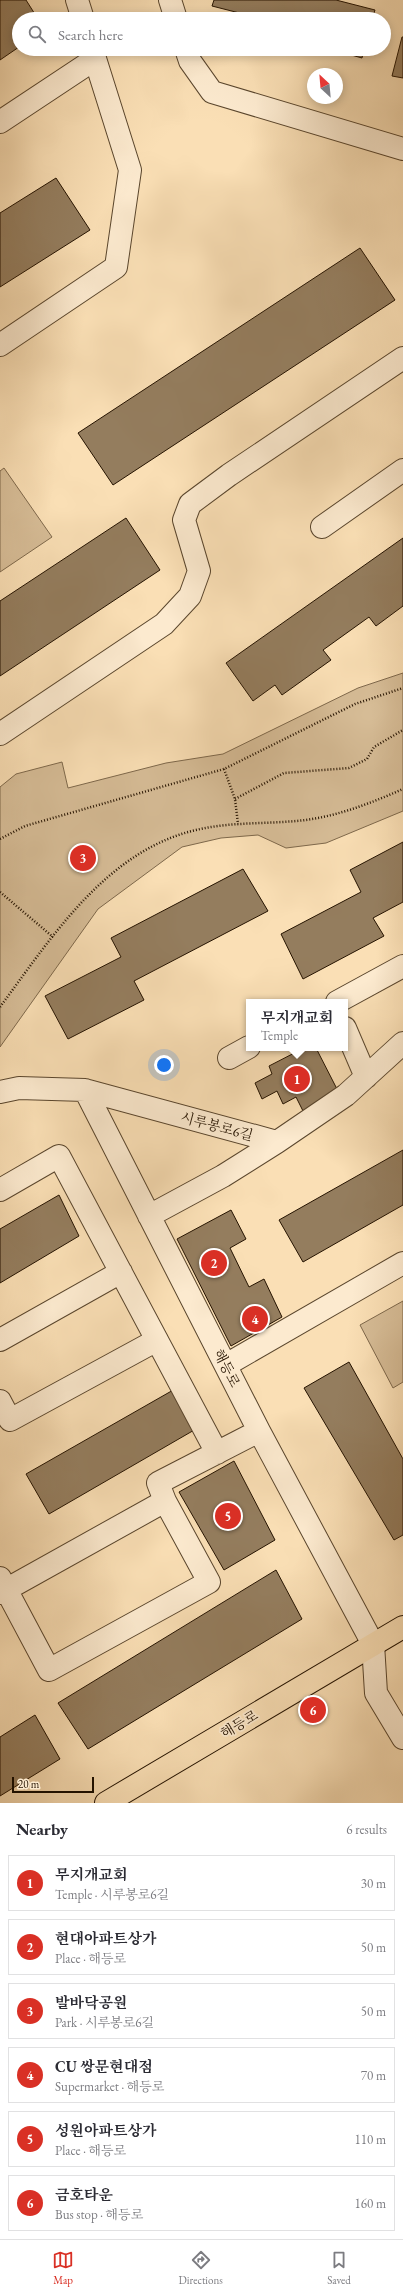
<!DOCTYPE html>
<meta charset="utf-8">
<style>
:root{--surface:#fff;--page:#f7f7f7;--text:#2b2b33;--muted:#7c7c81;--line:#e1e1e2;--accent:#d93025}
body{margin:0;font-family:"EB Garamond","Noto Serif KR",serif;background:var(--page);color:var(--text)}
.compass{position:absolute;left:307px;top:68px;width:36px;height:36px;border-radius:50%;background:var(--surface);box-shadow:0 2px 10px #0003;rotate:334deg}
.scale{position:absolute;left:12px;bottom:10px;width:82px;box-sizing:border-box;padding-left:4px;border:2px solid #251300;border-top:0;font-size:11px;line-height:14px;white-space:nowrap;color:#251300;-webkit-text-stroke:3px #fceacf;paint-order:stroke}
.you{position:absolute;left:164px;top:1065px;width:14px;height:14px;margin:-10px;border:3px solid #fff;border-radius:50%;background:#1a73e8;box-shadow:0 0 0 6px #1a73e833}
.badge{display:grid;place-items:center;width:26px;height:26px;border-radius:50%;background:var(--accent);color:#fff;font-size:13px;font-weight:700}
.pin{position:absolute;translate:-50% -50%;border:2px solid #fff;box-shadow:0 1px 4px #0006}
.popup{position:absolute;left:246px;top:999px;width:102px;height:52px;box-sizing:border-box;display:grid;place-content:center;border-radius:0px;background:var(--surface);filter:drop-shadow(0 1px 3px #0005);font-size:13px;white-space:nowrap;color:var(--muted)}
.popup b{font-size:15px;color:var(--text)}
.popup::after{content:'';position:absolute;left:50%;top:100%;margin-left:-8px;border:8px solid transparent;border-top-color:var(--surface)}
.list{margin:0;padding:0;list-style:none}
h2{display:flex;justify-content:space-between;align-items:center;height:52px;margin:0;padding:0 16px;font-size:17px}
h2 small{font-size:13px;font-weight:400;color:var(--muted)}
.list li{display:grid;grid-template-columns:26px 1fr auto;gap:12px;align-items:center;box-sizing:border-box;height:56px;margin:0 8px 8px;padding:0 8px;border:1px solid var(--line);border-radius:0px}
.list b{display:block;font-size:15px;white-space:nowrap}
.list p{margin:0;font-size:13px;white-space:nowrap;color:var(--muted)}
.list em{font-size:13px;font-style:normal;color:var(--muted)}
.icon{flex:none;width:22px;height:22px;fill:none;stroke:currentColor;stroke-width:2;stroke-linecap:round;stroke-linejoin:round}
.map{position:relative;flex:none;width:403px;height:1803px;overflow:hidden}
.search{position:absolute;background:var(--surface);box-shadow:0 2px 10px #0003;left:12px;right:12px;top:12px;height:44px;display:flex;align-items:center;gap:10px;box-sizing:border-box;padding:0 14px;border-radius:22px;color:var(--muted);font-size:15px}
.sheet{height:436px;background:var(--surface)}
nav{display:flex;justify-content:space-around;align-items:center;box-sizing:border-box;height:56px;border-top:1px solid var(--line);background:var(--surface);font-size:11px;color:var(--muted)}
nav a{display:grid;justify-items:center;gap:2px}
nav .on{color:var(--accent)}
.map>svg:first-child{display:block}
.green{fill:#d6bc96;stroke:#7e684b}
.building{fill:#947d5e;stroke:#251300}
.lines{fill:none;stroke-linecap:round;stroke-linejoin:round}
.minor-casing{stroke:#5a462d;stroke-width:24}
.major-casing{stroke:#251300;stroke-width:24}
.path{stroke:#251300;stroke-width:2.5;stroke-dasharray:1 2;stroke-linecap:butt}
.minor{stroke:#fceacf;stroke-width:22}
.major{stroke:#fadfb5;stroke-width:22}
.labels{text-anchor:middle;dominant-baseline:central;stroke-width:3.5;stroke-linejoin:round;paint-order:stroke}
.street-label{font-size:14px;fill:#251300;stroke:#fceacf}
</style>
<div class="map">
<svg width="403" height="1803" viewBox="0 0 403 1803">
<rect width="100%" height="100%" fill="#fadfb5"/>
<filter id="stains"><feTurbulence type="fractalNoise" baseFrequency=".005" numOctaves="4"/><feColorMatrix values="0 0 0 0 .2 0 0 0 0 .09 0 0 0 0 .02 0 0 0 .5 -.17"/></filter>
<radialGradient id="worn" r=".72"><stop offset=".6" stop-color="#630" stop-opacity="0"/><stop offset="1" stop-color="#630" stop-opacity=".3"/></radialGradient>
<path class="green" d="M4,468L52,537L0,572V471Z
M403,673V811L326,843L286,848L258,835L221,838L182,847L98,909L0,1047V787L16,774L62,762L68,788L166,763L223,754L358,688Z
M403,1301V1382L393,1388L360,1325Z"/>
<path class="building" d="M0,0H26L38,19H19V47L0,60Z
M214,0H336L375,10L372,19H263L212,6Z
M402,37H403V78L392,76Z
M330,49H364L362,58Z
M56,178L90,230L0,287V213Z
M360,248L395,300L113,485L78,433Z
M126,518L160,570L0,676V601Z
M403,538V606L376,626L369,617L323,650L331,660L282,695L275,685L253,701L226,663Z
M403,842V902L373,918L384,936L303,979L281,934L361,892L350,870Z
M243,869L268,911L134,981L144,1000L68,1039L45,996L121,957L111,938Z
M304,1048H316L338,1091L303,1111L296,1097L283,1104L277,1091L262,1099L255,1083L272,1074L269,1066Z
M403,1150V1205L303,1262L279,1220Z
M59,1195L79,1236L0,1283V1229Z
M231,1210L246,1239L230,1248L249,1287L264,1279L282,1317L231,1346L177,1239Z
M349,1362L403,1459V1535L394,1540L304,1388Z
M175,1389L196,1429L49,1514L26,1474Z
M234,1461L275,1540L224,1570L179,1492Z
M276,1570L302,1619L88,1749L58,1703Z
M35,1715L60,1759L0,1796V1737Z"/>
<g class="lines">
<g class="minor-casing">
<path id="minor" d="M77,0L83,19
M170,0L176,19
M186,49L190,61L212,92L403,149
M0,122L95,59
M0,345L116,267L130,170L92,49
M322,527L403,470
M0,734L164,624L190,596L199,571L184,520L190,504L229,475L403,358
M337,1002L403,966
M345,1028L366,1077
M229,1058L249,1047
M85,1090L259,1431L373,1644L376,1693L403,1738
M0,1092L19,1088L85,1090L277,1142L346,1095L403,1043
M0,1190L59,1156L217,1453
M149,1216L223,1176L277,1142
M0,1340L121,1272
M226,1365L403,1263
M0,1401L10,1420L157,1340
M0,1578L49,1670L209,1582L165,1501
M0,1593L165,1501L158,1483L259,1431"/>
</g>
<g class="major-casing">
<path id="major" d="M106,1803L403,1627"/>
</g>
<path class="path" d="M224,769L235,799L238,824
M235,799L284,773L349,768L367,759L374,747L403,730
M0,839L25,826L224,769L355,704L403,688
M0,892L53,937
M0,1007C52,937 106,851 196,830C229,822 263,824 296,821C333,818 369,804 403,789"/>
<use href="#minor" class="minor"/>
<use href="#major" class="major"/>
</g>
<g class="labels">
<g class="street-label">
<text transform="translate(217 1126) rotate(15)">시루봉로6길</text>
<text transform="translate(227 1368) rotate(63)">해등로</text>
<text transform="translate(239 1724) rotate(-31)">해등로</text>
</g>
</g>
<rect width="100%" height="100%" filter="url(#stains)"/>
<rect width="100%" height="100%" fill="url(#worn)"/>
</svg>
<svg class="compass" viewBox="-18 -18 36 36"><path d="M0-13l5 13h-10z" fill="#e53935"/><path d="M0 13l5-13h-10z" fill="#7c7c81"/></svg>
<div class="scale">20 m</div>
<div class="you"></div>
<div class="pin badge" style="left:297px;top:1079px">1</div>
<div class="popup"><b>무지개교회</b>Temple</div>
<div class="pin badge" style="left:214px;top:1263px">2</div>
<div class="pin badge" style="left:83px;top:858px">3</div>
<div class="pin badge" style="left:255px;top:1319px">4</div>
<div class="pin badge" style="left:228px;top:1516px">5</div>
<div class="pin badge" style="left:313px;top:1710px">6</div>
<div class="search"><svg class="icon" aria-label="search" viewBox="0 0 24 24"><circle cx="10" cy="10" r="6"/><path d="M15 15l6 6"/></svg>Search here</div>
</div>
<section class="sheet">
<h2>Nearby<small>6 results</small></h2>
<ul class="list">
<li><span class="badge">1</span><div><b>무지개교회</b><p>Temple · 시루봉로6길</p></div><em>30 m</em></li>
<li><span class="badge">2</span><div><b>현대아파트상가</b><p>Place · 해등로</p></div><em>50 m</em></li>
<li><span class="badge">3</span><div><b>발바닥공원</b><p>Park · 시루봉로6길</p></div><em>50 m</em></li>
<li><span class="badge">4</span><div><b>CU 쌍문현대점</b><p>Supermarket · 해등로</p></div><em>70 m</em></li>
<li><span class="badge">5</span><div><b>성원아파트상가</b><p>Place · 해등로</p></div><em>110 m</em></li>
<li><span class="badge">6</span><div><b>금호타운</b><p>Bus stop · 해등로</p></div><em>160 m</em></li>
</ul>
</section>
<nav>
<a class="on"><svg class="icon" aria-label="map" viewBox="0 0 24 24"><path d="M3 6l6-2 6 2 6-2v14l-6 2-6-2-6 2zM9 4v14M15 6v14"/></svg>Map</a>
<a><svg class="icon" aria-label="directions" viewBox="0 0 24 24"><path d="M12 3l9 9-9 9-9-9zM9 14v-3h6M13 9l2 2-2 2"/></svg>Directions</a>
<a><svg class="icon" aria-label="saved" viewBox="0 0 24 24"><path d="M7 4h10v16l-5-4-5 4z"/></svg>Saved</a>
</nav>
